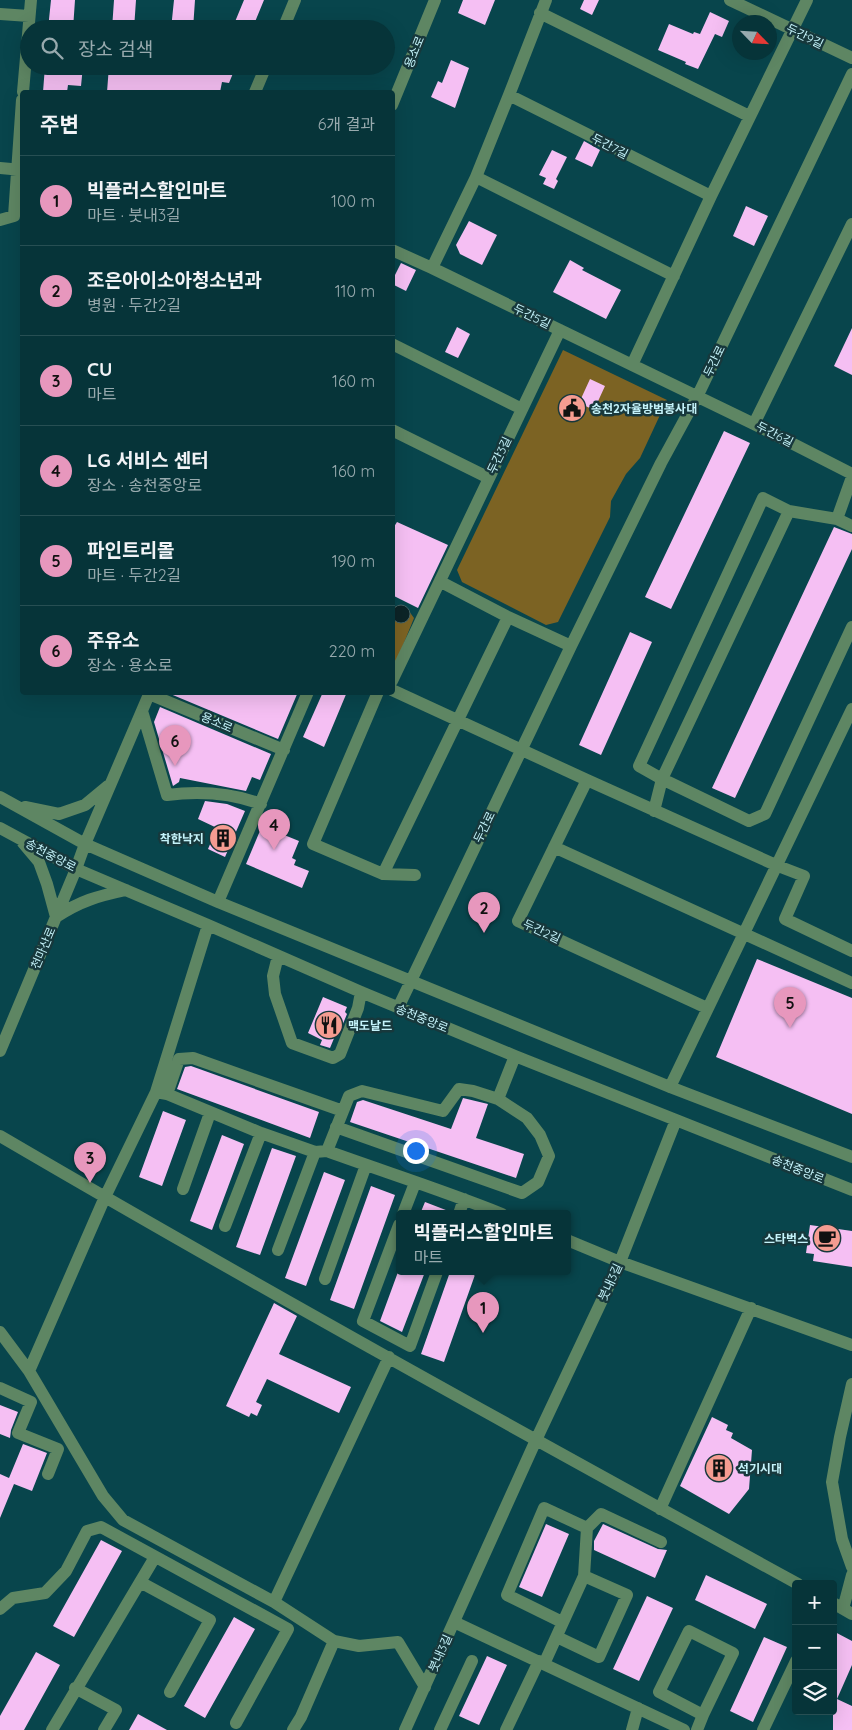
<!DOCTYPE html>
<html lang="ko">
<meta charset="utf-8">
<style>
:root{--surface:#063439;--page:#143f44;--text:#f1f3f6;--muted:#98aaae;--line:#274f53;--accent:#e797bd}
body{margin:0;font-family:Quicksand,"Noto Sans KR",sans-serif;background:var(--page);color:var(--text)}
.controls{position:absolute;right:15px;bottom:15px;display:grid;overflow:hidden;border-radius:5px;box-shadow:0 5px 20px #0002}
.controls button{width:45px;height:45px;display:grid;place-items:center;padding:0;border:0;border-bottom:1px solid var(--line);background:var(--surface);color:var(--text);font:25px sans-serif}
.compass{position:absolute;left:732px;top:15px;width:45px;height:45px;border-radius:50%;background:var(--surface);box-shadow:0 5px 20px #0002;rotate:115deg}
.you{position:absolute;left:415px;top:1150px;width:18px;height:18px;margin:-12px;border:4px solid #fff;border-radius:50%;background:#1a73e8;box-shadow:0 0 0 8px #1a73e833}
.badge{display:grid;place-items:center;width:32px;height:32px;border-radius:50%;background:var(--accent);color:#111;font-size:16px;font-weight:700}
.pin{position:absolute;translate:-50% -41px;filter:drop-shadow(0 1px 2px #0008)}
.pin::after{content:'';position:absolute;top:26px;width:18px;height:15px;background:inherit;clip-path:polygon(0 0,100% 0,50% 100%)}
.popup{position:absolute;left:396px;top:1210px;width:175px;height:65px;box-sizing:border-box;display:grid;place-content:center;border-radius:5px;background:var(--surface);filter:drop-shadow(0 1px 4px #0005);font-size:16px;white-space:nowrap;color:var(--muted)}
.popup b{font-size:19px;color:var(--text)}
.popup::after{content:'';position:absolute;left:50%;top:100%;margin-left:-10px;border:10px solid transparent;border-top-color:var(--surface)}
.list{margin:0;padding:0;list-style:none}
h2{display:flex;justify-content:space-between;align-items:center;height:65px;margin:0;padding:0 20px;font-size:21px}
h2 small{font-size:16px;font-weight:400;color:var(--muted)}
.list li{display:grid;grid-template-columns:32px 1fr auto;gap:15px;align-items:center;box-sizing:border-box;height:90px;padding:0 20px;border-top:1px solid var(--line)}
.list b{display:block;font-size:19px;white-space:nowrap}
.list p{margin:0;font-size:16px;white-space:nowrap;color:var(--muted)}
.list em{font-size:16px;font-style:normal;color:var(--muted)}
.icon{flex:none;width:28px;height:28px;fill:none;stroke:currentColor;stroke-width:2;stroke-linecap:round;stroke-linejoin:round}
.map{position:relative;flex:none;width:852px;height:1730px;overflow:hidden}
.search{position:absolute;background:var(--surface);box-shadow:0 5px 20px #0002;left:20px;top:20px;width:375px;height:55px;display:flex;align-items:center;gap:12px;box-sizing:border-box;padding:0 18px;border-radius:28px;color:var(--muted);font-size:19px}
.panel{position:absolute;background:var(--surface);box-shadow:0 5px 20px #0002;left:20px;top:90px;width:375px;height:605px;border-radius:5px}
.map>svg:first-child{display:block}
.green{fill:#7c6323}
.water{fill:#0c2427;stroke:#446266}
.building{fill:#f5bff3}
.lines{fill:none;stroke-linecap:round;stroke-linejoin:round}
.minor{stroke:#5e8663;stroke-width:12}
.labels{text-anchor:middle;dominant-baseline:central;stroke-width:5;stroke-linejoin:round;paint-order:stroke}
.street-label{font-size:12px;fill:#c5f3fa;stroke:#17383c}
.poi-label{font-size:12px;font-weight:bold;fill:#c5f3fa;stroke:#17383c;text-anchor:start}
</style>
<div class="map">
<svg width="852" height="1730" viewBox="0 0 852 1730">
<rect width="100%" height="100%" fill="#08454c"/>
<path class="green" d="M563,350L667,400L640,458L626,474L611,501L610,517L558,622L546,625L462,582L457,570Z
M401,605L406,607L414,618L393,670V612L395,607Z"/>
<path class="water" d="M392 614a9 9 0 1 1 18 0a9 9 0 1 1-18 0Z"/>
<path class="building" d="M51,0H75L73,29H48Z
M114,0H136L134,29H112Z
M174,0H195L193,29H171Z
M244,0H264L252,29H232Z
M463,0H495L485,25L458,13Z
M584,0H599L592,15L580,9Z
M710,12L729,21L722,37L715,34L698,69L685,64L686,62L658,50L669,24L693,34L694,32L700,34Z
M451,60L469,68L455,108L431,97L438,81L442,83Z
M45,66H83L81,86L68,85L67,92H43Z
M109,66H236L229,83L222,82L220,92H107Z
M584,141L600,150L592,167L575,159Z
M552,150L567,157L556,179L558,181L554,189L543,184L546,178L539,175Z
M746,206L768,216L754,246L733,236Z
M469,221L497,235L482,265L460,254L456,245Z
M570,260L584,268L582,270L621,290L606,319L553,292Z
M401,263L416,270L406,291L392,284V281Z
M457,327L470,334L458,358L445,352Z
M852,328V375L834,366Z
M590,379L605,386L594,410L579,403Z
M724,431L750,443L671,609L645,597Z
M397,522L448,545L418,608L392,595V530Z
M834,527L852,534V549L735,798L712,788Z
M630,632L652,642L601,755L579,745Z
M298,692L278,739L168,693V692Z
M323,692H347L324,747L303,737Z
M160,707L271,754L260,780L252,777L246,791L180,778L179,782L173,786L154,722Z
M205,801L227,804L245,811L225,857L208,849L217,828L198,819Z
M262,826L299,841L292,858L296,860L294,865L309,871L302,888L246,864Z
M757,959L852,998V1114L716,1057Z
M323,997L347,1007L345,1012L347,1014L338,1036H335L330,1048L320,1045L322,1040L308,1033Z
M191,1066L319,1112L310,1138L177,1089L185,1067Z
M463,1098L488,1104L476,1138L524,1154L516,1178L350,1122L357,1102L363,1100L451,1129Z
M163,1111L186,1120L162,1186L139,1177Z
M222,1135L244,1144L212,1230L190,1221Z
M272,1148L296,1156L260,1255L236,1247Z
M324,1172L345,1180L306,1286L285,1278Z
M371,1186L395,1195L354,1309L330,1300Z
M425,1202L451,1212V1214H420Z
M810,1225L852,1231V1267L813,1261L814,1254L806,1253Z
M398,1272H425L402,1332L380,1321Z
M450,1272H476L444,1362L421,1354Z
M274,1303L297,1316L279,1354L351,1387L339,1413L267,1379L256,1402L262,1405L257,1416L251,1413L249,1417L226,1406Z
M0,1405L18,1412L11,1430L10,1438L0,1434Z
M712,1417L728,1425L726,1430L733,1433L731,1438L752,1450L749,1489L729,1514L680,1486Z
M23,1444L47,1453L32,1491L14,1484L0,1518V1474L9,1478Z
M546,1524L569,1534L542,1597L519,1587Z
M603,1524L658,1549L667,1550L655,1578L594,1550V1541Z
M101,1540L122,1551L74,1637L53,1626Z
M706,1575L767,1604L755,1629L695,1600Z
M647,1596L673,1608L639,1681L613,1669Z
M234,1617L255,1629L205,1718L184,1706Z
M833,1631L852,1641V1665L837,1699L852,1706V1730H833Z
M764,1637L787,1647L753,1722L730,1711Z
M36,1652L60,1665L24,1730H0V1716Z
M487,1656L507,1665L479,1725L459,1716Z
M138,1714L167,1730H129Z"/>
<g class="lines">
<path class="minor" d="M730,0L852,58
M540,13L749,116
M0,14L29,16
M283,29L295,0
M23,92L31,0
M255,92L266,66
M509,95L711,196
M392,105L435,0
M0,168L22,170
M476,177L674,276
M0,220L14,216L22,100
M392,250L432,268L754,424L852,474
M432,268L476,177L509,95L546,0
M392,344L522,409
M632,365L711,196L807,0
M754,424L852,224
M392,430L489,478
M789,511L662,779L749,821L765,814L852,627
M837,519L852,526
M441,582L508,617L571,646
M392,681L560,330
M392,690L587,780L778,866L804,876L785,919L852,951
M378,692L313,844L383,874L415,875
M149,694L284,750
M142,711L167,795C199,791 231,793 261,804
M587,780L518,921L707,1008
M0,797L85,844L218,902L670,1087L852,1157
M25,807L59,814L85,805L108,786
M654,811L662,779L639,766L763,498L789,511L837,519L852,477
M0,828L76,869L208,925L361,992L515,1056L852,1190
M23,843L39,862L47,884L56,917
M554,847L852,983
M383,874L508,617
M218,902L308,692
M56,917C80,901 98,896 126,890
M208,925L156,1092L105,1197L29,1371L103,1496L123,1520L274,1602L334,1641L359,1646L398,1642L425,1687
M278,956L273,976L275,994L292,1043L333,1058L340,1054L358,1008L361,992
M398,1008L571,646L661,463L697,397L852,74
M0,1051L76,869L85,844L150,692
M670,1087L852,709
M156,1092L167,1094L261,1133L315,1152L327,1151C385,1172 445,1191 502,1214
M167,1094L179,1059L193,1058L343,1111L327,1151
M343,1111L349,1096L362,1091L443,1111L459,1089L473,1091L498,1099
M336,1127L522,1193L538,1182L549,1156L540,1135L527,1118L498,1099L515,1056
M0,1136C263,1290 530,1437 798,1584
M183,1189L210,1113
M403,1214L415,1183
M459,1214L464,1199
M399,1225L363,1321L410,1346L437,1272
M225,1226L261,1133
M567,1240L620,1262L852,1345
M278,1250L315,1152
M325,1279L366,1165
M0,1332L29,1371
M852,1384L840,1437L832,1482L842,1539L852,1567
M0,1388L31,1402L18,1433L58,1449L48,1474
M660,1509L751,1308
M587,1528L601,1514L661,1542
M140,1582L210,1620L170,1692
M274,1602L389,1357
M833,1603L852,1614
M0,1609L13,1598L45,1593L66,1571L87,1531L101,1527L288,1629L236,1723
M843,1609L852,1575
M454,1622L684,1730
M562,1622L507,1595L544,1508L587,1528L584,1576
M544,1664L584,1576L627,1595L599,1657L557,1637
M75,1688L116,1710L104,1730
M52,1730L155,1557
M293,1730L301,1717L334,1641
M405,1730L536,1440L620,1262L676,1120
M440,1730L472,1661
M506,1730L539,1661
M632,1730L638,1708
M697,1730L703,1715L733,1653L689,1631L659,1692L703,1715
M763,1730L796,1661"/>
</g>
<defs>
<g id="civic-disc" transform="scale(1.4375)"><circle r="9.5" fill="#f59c91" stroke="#17383c"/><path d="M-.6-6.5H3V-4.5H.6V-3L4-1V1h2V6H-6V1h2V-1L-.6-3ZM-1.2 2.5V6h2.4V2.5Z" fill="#111"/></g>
<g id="building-disc" transform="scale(1.4375)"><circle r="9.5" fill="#f59c91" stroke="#17383c"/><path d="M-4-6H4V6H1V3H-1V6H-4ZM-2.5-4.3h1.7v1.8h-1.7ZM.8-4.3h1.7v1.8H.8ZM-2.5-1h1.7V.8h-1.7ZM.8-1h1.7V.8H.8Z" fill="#111"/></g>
<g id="restaurant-disc" transform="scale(1.4375)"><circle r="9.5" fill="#f59c91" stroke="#17383c"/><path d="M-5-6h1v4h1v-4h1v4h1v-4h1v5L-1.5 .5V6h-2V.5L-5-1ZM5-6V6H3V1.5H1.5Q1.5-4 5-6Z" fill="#111"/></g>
<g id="cafe-disc" transform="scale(1.4375)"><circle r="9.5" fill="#f59c91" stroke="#17383c"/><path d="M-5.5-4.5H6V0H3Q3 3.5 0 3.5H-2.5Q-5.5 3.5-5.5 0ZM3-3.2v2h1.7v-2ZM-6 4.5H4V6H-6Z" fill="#111"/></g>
</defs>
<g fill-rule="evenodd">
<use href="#civic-disc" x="572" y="408"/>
<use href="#building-disc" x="223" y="838"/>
<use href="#restaurant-disc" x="329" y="1025"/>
<use href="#cafe-disc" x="827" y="1238"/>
<use href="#building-disc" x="719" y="1468"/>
</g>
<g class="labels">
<g class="street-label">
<text transform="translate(805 36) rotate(26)">두간9길</text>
<text transform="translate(414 52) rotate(-68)">용소로</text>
<text transform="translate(610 146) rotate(27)">두간7길</text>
<text transform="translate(532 316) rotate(26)">두간5길</text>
<text transform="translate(714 361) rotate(-64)">두간로</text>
<text transform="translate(775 434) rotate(27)">두간6길</text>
<text transform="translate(499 455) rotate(-64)">두간3길</text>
<text transform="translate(217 722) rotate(23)">용소로</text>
<text transform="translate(484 827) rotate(-64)">두간로</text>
<text transform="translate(51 855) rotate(28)">송천중앙로</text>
<text transform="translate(542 931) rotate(25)">두간2길</text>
<text transform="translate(43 948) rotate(-67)">천마산로</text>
<text transform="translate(422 1018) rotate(22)">송천중앙로</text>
<text transform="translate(798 1169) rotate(22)">송천중앙로</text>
<text transform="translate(610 1282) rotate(-65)">붓내3길</text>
<text transform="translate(440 1653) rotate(-66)">붓내3길</text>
</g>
<g class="poi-label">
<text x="591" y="408">송천2자율방범봉사대</text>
<text x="204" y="838" text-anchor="end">착한낙지</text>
<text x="348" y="1025">맥도날드</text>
<text x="808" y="1238" text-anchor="end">스타벅스</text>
<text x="738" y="1468">석기시대</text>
</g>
</g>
</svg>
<div class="controls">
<button>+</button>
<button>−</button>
<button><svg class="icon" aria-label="layers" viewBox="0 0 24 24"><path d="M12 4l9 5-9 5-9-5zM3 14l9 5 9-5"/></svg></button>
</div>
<svg class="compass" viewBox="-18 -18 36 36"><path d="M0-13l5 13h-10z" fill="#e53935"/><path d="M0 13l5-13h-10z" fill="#98aaae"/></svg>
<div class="you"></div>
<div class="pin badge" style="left:483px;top:1333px">1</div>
<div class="popup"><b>빅플러스할인마트</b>마트</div>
<div class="pin badge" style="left:484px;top:933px">2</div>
<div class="pin badge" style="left:90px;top:1183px">3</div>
<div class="pin badge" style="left:274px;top:850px">4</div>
<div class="pin badge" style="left:790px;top:1028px">5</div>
<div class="pin badge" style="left:175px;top:766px">6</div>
<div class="search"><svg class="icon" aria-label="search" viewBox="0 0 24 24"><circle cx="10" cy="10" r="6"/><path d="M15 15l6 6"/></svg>장소 검색</div>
<section class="panel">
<h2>주변<small>6개 결과</small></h2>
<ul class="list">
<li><span class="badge">1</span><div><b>빅플러스할인마트</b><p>마트 · 붓내3길</p></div><em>100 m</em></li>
<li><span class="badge">2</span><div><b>조은아이소아청소년과</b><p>병원 · 두간2길</p></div><em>110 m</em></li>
<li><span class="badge">3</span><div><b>CU</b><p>마트</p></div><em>160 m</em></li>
<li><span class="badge">4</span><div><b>LG 서비스 센터</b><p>장소 · 송천중앙로</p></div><em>160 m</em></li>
<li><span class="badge">5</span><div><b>파인트리몰</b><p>마트 · 두간2길</p></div><em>190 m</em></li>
<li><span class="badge">6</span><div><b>주유소</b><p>장소 · 용소로</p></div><em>220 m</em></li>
</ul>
</section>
</div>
